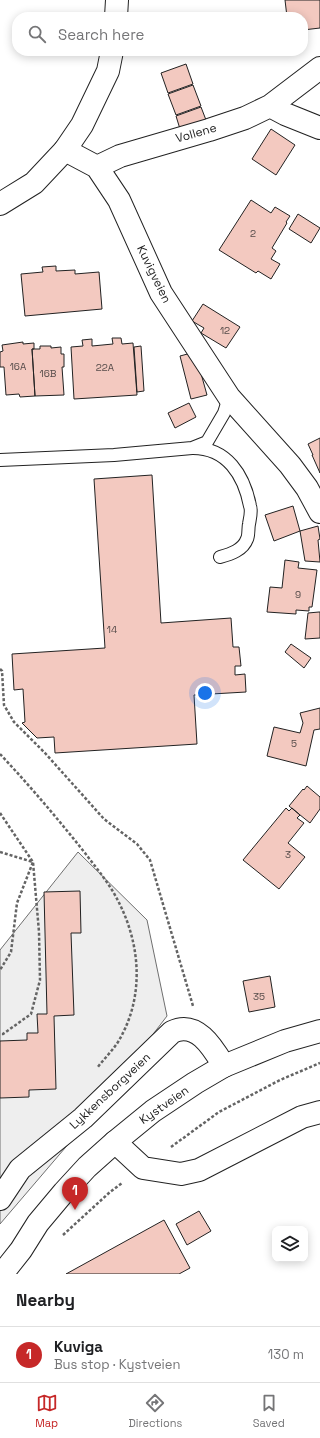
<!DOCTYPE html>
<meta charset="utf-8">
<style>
:root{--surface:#fff;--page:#f6f6f6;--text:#202124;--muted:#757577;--line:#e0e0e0;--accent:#c62828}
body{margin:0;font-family:"Space Grotesk",sans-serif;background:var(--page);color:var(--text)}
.controls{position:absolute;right:12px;bottom:12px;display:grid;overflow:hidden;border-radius:8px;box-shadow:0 2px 10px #0003}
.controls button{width:36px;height:36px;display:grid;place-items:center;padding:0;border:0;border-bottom:1px solid var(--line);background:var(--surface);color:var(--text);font:20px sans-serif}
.you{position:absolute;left:205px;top:693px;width:14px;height:14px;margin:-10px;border:3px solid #fff;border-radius:50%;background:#1a73e8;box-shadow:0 0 0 6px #1a73e833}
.badge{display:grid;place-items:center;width:26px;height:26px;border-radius:50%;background:var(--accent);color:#fff;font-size:13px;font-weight:700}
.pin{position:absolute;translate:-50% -33px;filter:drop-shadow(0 1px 2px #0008)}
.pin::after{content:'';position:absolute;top:21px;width:14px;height:12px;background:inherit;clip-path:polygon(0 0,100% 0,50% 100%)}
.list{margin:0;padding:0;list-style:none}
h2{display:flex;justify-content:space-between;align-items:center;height:52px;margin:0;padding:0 16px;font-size:17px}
h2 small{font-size:13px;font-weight:400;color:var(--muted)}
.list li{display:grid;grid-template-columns:26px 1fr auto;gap:12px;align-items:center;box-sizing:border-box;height:56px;padding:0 16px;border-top:1px solid var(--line)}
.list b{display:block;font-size:15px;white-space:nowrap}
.list p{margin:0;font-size:13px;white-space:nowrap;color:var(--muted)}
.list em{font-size:13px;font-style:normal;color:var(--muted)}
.icon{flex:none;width:22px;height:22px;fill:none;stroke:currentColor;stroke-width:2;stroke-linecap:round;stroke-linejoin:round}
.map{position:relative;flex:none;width:320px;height:1274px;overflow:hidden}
.search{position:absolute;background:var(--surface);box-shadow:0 2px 10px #0003;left:12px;right:12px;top:12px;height:44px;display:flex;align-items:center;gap:10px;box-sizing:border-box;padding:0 14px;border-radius:16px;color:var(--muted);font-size:15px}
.sheet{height:108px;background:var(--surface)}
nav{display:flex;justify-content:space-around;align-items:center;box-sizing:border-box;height:56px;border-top:1px solid var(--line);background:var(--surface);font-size:11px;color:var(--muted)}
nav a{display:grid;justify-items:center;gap:2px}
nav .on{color:var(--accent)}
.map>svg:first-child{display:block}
.green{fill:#eee;stroke:#6f6f6f}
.building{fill:#f3c9c0;stroke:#222}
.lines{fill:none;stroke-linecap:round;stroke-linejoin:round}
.service-casing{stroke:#222;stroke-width:14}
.minor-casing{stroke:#222;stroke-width:24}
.secondary-casing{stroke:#222;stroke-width:24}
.primary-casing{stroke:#222;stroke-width:24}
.path{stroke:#646464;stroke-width:2.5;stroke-dasharray:3 2;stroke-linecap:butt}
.service{stroke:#fff;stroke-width:12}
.minor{stroke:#fff;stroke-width:22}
.secondary{stroke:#fff;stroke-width:22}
.primary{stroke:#fff;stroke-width:22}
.labels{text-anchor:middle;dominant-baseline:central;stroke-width:3;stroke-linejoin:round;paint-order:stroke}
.number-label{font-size:10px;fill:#564c4a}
.street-label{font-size:12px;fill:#222;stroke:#fff}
</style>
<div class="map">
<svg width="320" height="1274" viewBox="0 0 320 1274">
<rect width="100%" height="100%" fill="#fff"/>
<path class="green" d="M78,852L147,920L167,1016L71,1141L0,1224V950Z"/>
<path class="building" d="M285,0H320V28L303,30V17H287Z
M186,64L193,84L168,93L161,73Z
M193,85L201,106L176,115L168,94Z
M201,107L206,120L180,129L176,116Z
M271,129L295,145L276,175L252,159Z
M251,200L271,213L275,207L290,216L286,222L287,223L272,248L276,251L271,259L280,264L271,279L258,271L256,273L219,250Z
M298,214L320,228L311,243L289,229Z
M56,266V271L75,270V274L99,272L102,309L25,316L21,274L43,272L42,267Z
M203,304L240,327L226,348L201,333L204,328L192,321Z
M112,338H121L122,344L133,343L137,395L74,399L71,347L83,346L82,340L92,339V346L113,344Z
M23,342V344L34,343V349H32L35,396L20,397L19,394L6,395L4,367H0V352L3,351L2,345Z
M40,346H51V348L61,347V354H64V367H62L64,395L35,396L32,349H40Z
M141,346L144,391L137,392L134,347Z
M195,352L207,395L191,399L180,356Z
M189,403L196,417L175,428L168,413Z
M320,438V473L312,455H313L308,444Z
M152,475L161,623L231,618L233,647H239L241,666H235V675L245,674L246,692L194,695L197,744L55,753L54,737L37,738L22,723L25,722L23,689L14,690L12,654L105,648L94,479Z
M293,506L300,531L274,541L265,515Z
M318,526L320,539L318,540L320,562L305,561L300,531Z
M285,560L299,562L298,568L317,570L312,607H309V611L296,610V614L267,612L270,587L282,588Z
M319,612H320V638L305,639L308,613Z
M291,644L311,658L304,668L285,652Z
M320,708V729L314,730L306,766L267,756L274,727L300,733L303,723L300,713Z
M307,786L320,797V809L310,823L289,806L303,789L304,790Z
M286,808L289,811L292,808L300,815L297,818L304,823L288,843L305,857L279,889L243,860Z
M80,891L81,933H71L74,1015L54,1016L56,1089L29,1090V1097L0,1098V1041L27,1040V1033H38L37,1014H47L44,892Z
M270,976L275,1007L249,1012L243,981Z
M199,1211L211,1231L187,1245L176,1224Z
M164,1220L190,1268L179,1274H66Z"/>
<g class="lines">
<g class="service-casing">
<path id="service" d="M193,448C227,448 244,475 250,506C252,511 250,518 249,524C248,528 249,535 247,539C243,550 231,554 220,557
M0,460L114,455L192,448L207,442L224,413L229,397"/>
</g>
<g class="minor-casing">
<path id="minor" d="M270,106L285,114L320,128
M65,150L97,167L120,156L209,130L245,118L270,106L320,68
M97,167L119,200L161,293L229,397L290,465L307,488L320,512
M115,1142L143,1168L181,1174L199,1170L302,1117L320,1112
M0,1199L20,1169L83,1118L172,1032C197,1020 213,1048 224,1066"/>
</g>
<g class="secondary-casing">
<path id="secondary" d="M116,17L117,0
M0,204L34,183L65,150L82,125L108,71L112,51"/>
</g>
<g class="primary-casing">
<path id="primary" d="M2,1274L21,1250L38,1223L64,1192L87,1167L115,1142L153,1111L195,1083L224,1066L285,1041L320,1031"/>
</g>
<path class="path" d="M0,669L2,671L4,705L14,722L45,753L104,819L137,844L150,860L193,1006
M0,754C30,786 58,819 85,853C94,865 104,877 112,890C140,936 147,994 118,1042C112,1051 104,1059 97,1068
M0,813L33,862L39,932L40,980L31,1014L3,1034H0
M0,852L33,862L17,903L11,952L0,970
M171,1147L219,1112L280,1080L320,1063
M63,1235L110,1192L122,1183"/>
<use href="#service" class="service"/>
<use href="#minor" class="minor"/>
<use href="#secondary" class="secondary"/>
<use href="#primary" class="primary"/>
</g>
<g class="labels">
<g class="number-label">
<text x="253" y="233">2</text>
<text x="225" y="330">12</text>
<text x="18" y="366">16A</text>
<text x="105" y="367">22A</text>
<text x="48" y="373">16B</text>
<text x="298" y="594">9</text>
<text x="112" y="629">14</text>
<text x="294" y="743">5</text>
<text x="288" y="854">3</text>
<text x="259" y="996">35</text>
</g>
<g class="street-label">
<text transform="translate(196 133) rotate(-16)">Vollene</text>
<text transform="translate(154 274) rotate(64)">Kuvigveien</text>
<text transform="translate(110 1091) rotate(-43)">Lykkensborgveien</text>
<text transform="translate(164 1105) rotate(-35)">Kystveien</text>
</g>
</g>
</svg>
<div class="controls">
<button><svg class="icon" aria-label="layers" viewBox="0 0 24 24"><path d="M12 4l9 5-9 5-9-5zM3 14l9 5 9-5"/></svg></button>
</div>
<div class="you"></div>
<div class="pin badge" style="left:75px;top:1210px">1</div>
<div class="search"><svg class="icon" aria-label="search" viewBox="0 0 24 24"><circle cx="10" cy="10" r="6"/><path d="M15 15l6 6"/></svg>Search here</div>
</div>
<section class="sheet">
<h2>Nearby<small></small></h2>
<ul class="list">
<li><span class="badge">1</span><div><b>Kuviga</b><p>Bus stop · Kystveien</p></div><em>130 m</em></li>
</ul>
</section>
<nav>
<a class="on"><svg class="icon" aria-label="map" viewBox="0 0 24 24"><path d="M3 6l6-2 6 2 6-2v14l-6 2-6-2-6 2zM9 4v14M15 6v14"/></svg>Map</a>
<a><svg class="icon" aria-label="directions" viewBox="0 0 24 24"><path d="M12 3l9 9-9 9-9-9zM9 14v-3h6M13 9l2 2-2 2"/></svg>Directions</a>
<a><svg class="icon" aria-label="saved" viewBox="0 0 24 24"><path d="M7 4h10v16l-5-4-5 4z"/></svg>Saved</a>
</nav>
